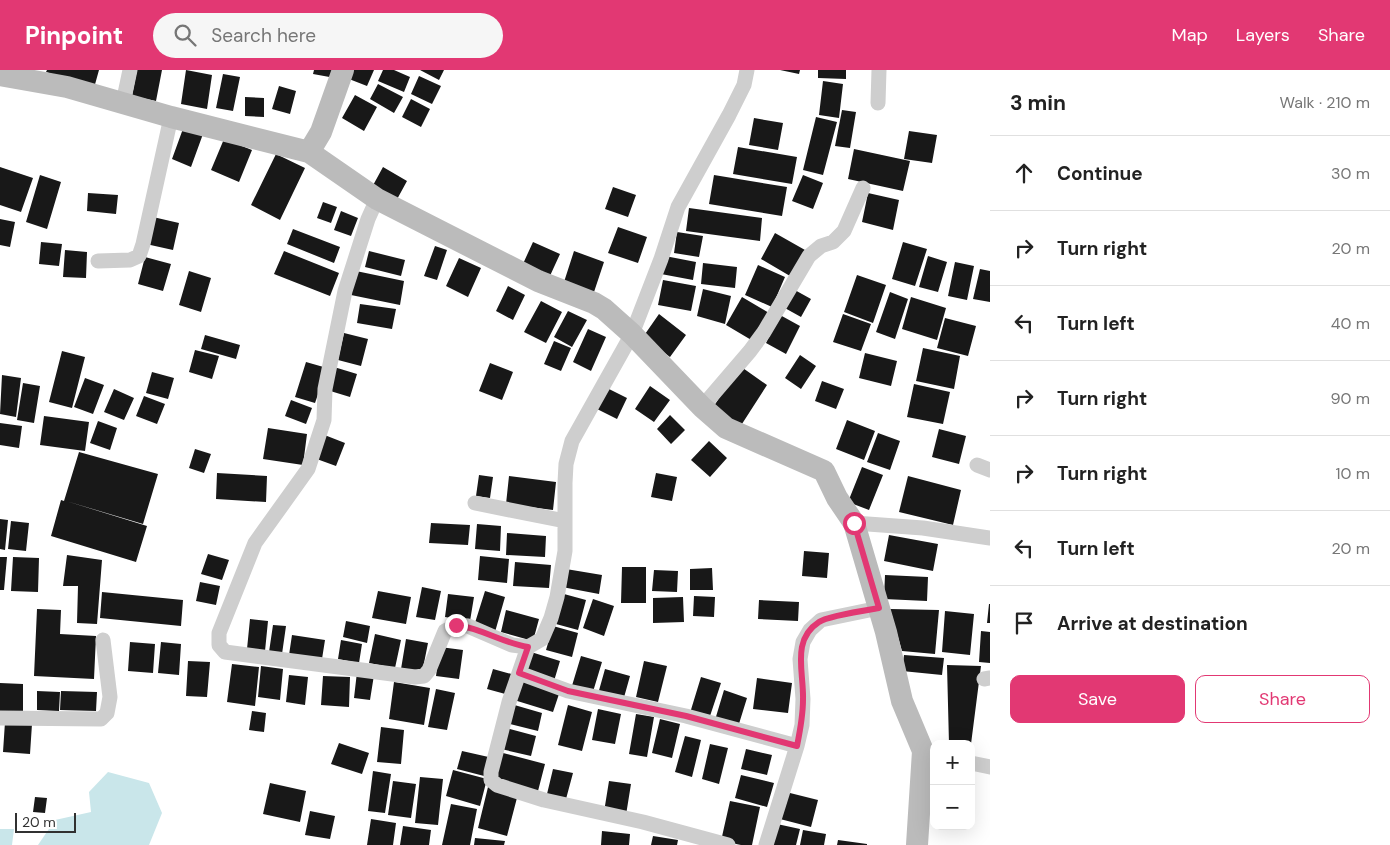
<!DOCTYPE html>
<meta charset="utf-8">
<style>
:root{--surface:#fff;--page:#f6f6f6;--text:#222;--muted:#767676;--line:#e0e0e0;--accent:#e23873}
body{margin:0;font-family:"DM Sans",sans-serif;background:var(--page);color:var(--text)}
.controls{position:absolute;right:15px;bottom:15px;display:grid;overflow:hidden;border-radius:10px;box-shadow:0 5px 20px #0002}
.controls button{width:45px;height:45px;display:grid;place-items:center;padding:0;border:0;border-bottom:1px solid var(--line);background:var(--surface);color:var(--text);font:25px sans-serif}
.scale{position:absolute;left:15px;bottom:12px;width:61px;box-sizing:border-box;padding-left:5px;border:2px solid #313131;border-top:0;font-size:14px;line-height:18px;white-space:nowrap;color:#313131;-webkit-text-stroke:4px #fff;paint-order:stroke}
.stop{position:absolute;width:15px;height:15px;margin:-11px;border:4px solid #e23873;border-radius:50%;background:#fff}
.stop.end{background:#e23873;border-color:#fff;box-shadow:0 1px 5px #0008}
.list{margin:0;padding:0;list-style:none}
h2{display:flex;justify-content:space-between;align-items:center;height:65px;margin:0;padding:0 20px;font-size:21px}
h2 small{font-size:16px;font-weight:400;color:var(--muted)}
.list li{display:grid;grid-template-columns:32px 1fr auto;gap:15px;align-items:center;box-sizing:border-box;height:75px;padding:0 20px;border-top:1px solid var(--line)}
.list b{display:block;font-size:19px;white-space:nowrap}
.list em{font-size:16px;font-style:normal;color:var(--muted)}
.actions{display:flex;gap:10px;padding:15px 20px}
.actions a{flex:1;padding:11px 0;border:1px solid var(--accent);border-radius:10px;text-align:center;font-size:18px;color:var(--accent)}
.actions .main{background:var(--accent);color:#fff}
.icon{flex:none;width:28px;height:28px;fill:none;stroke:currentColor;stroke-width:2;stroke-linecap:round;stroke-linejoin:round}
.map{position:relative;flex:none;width:990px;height:775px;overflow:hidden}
header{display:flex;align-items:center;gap:30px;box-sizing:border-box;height:70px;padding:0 25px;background:var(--accent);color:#fff}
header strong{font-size:24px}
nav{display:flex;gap:28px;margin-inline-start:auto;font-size:18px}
.search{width:350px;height:45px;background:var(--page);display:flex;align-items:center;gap:12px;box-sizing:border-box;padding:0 18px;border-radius:28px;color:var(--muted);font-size:19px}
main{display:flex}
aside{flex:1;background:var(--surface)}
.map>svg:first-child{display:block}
.water{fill:#c9e6ea}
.building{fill:#181818}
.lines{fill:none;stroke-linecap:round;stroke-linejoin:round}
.street{stroke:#cecece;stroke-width:15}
.secondary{stroke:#bbb;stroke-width:22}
.route{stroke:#e23873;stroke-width:6}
</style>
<header>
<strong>Pinpoint</strong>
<div class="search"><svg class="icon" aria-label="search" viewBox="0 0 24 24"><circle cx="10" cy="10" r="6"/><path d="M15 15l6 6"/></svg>Search here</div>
<nav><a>Map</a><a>Layers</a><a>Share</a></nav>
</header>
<main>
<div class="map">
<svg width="990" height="775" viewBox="0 0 990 775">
<rect width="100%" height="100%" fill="#fff"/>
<path class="water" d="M108,702L149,713L162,743L149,775H38L55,750L91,742L89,722Z
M0,759H14L12,775H0Z"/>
<path class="building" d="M47,0H99L94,18L46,2Z
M137,0H162L156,31L132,26Z
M186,0L212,5L207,39L181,34Z
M314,0H336L335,8L313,4Z
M352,0H374L367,16L349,9Z
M383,0H394L410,7L404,22L378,11Z
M420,0H444L439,10Z
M780,0H800L799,4Z
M818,0H846V9L818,8Z
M223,4L240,7L233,41L216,38Z
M419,6L441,16L432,34L411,24Z
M823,11L843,14L839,48L819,45Z
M378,14L403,27L394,43L370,29Z
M279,16L296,21L290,44L272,39Z
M355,25L377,37L364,61L342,48Z
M245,27L264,28V47L245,46Z
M411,29L430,39L421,57L402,47Z
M842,40L856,42L850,78L835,76Z
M816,47L837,52L823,105L803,100Z
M754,48L783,53L778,80L749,75Z
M184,56L203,64L191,97L172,89Z
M909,61L937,65L932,93L904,89Z
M224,69L252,80L239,112L211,100Z
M738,77L797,87L792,114L733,104Z
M854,79L910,91L903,121L848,109Z
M276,84L305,98L280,150L251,135Z
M0,97L33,108L21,142L0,135Z
M383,97L407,111L395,133L371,119Z
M40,105L61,112L47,159L26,152Z
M714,105L787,117L782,146L709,134Z
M803,105L823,113L813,139L792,131Z
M613,117L636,125L628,147L605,139Z
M88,123L118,125L116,144L87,141Z
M868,123L899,130L893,160L862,152Z
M323,132L337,137L331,153L317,148Z
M689,138L762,148L760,171L686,161Z
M341,141L358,148L351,166L334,160Z
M153,147L179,153L173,180L146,174Z
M0,149L15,152L10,177L0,175Z
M618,157L647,167L638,193L608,183Z
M293,159L340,177L334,193L287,174Z
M677,162L703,166L699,187L674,183Z
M775,163L805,180L790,206L761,189Z
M41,172L62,174L59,196L39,194Z
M533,172L560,184L549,208L522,196Z
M903,172L927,179L915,216L892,209Z
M435,176L447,180L437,210L424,206Z
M65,180L87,182L86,208L63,207Z
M284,181L339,203L330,226L274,204Z
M369,181L405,190L401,206L365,197Z
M574,181L604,192L594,222L564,212Z
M665,186L696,192L693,210L661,204Z
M928,186L947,192L938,222L919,217Z
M145,187L171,194L163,221L138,214Z
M459,188L481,198L468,227L446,216Z
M955,192L974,196L967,230L948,226Z
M703,193L737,197L735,218L701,214Z
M758,195L785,207L772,237L745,225Z
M980,199L990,201V232L973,229Z
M189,201L211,208L201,242L179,235Z
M356,201L404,211L400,235L351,225Z
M857,205L886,215L873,253L844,242Z
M663,210L696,216L691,241L658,235Z
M508,216L525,225L513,250L496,241Z
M703,219L731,226L725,254L697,246Z
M793,219L811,229L801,247L783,237Z
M890,222L908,229L895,269L876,262Z
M742,227L769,243L753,271L726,255Z
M911,227L946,238L937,270L902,259Z
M541,231L562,242L546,273L524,262Z
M360,234L396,239L392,259L357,253Z
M568,241L587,250L572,277L554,267Z
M659,244L686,265L670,287L643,267Z
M843,244L871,254L861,281L833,272Z
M780,245L800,256L786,284L766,273Z
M945,248L976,256L968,286L937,278Z
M588,259L606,267L591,301L573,292Z
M344,263L368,269L361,296L338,290Z
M205,265L240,275L236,289L201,279Z
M554,271L571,278L561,301L544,294Z
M923,278L960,286L954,319L916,311Z
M195,280L219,286L212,309L189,302Z
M62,281L85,287L72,338L49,332Z
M865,283L897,291L891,316L859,308Z
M800,285L816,296L801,319L785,308Z
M306,292L327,298L315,333L295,327Z
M490,293L513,302L502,330L479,321Z
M740,296L767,315L740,357L712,339Z
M334,297L357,304L350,327L327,320Z
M152,302L174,308L168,329L146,323Z
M2,305L21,308L16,347L0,344Z
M85,308L104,315L93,344L74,337Z
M822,311L844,319L836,339L815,331Z
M23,313L40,316L34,353L17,350Z
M914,314L950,322L943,354L907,347Z
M650,316L670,330L654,352L635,339Z
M607,318L627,328L617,349L597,339Z
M114,319L134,328L124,350L104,342Z
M144,326L165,334L157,354L136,346Z
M291,330L312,338L306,354L285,346Z
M670,345L685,360L671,374L657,359Z
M44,346L89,352L85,381L40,375Z
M847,350L875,361L864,390L836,379Z
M98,351L117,358L110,380L90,373Z
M0,353L22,356L19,378L0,375Z
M268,358L307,364L303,395L263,389Z
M939,359L966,366L959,394L932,387Z
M878,363L900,371L890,400L867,392Z
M322,364L345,373L336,396L314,388Z
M709,371L727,388L710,407L691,390Z
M195,379L211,384L204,403L189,398Z
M79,382L158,404L143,454L66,431L147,456L136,492L51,466L61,430L64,431Z
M862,397L883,405L869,440L848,432Z
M217,403L267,406L266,432L216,429Z
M656,403L677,407L672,431L651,427Z
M479,405L493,407L490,428L476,426Z
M509,406L556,412L553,440L506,434Z
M908,406L961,420L953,455L899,442Z
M0,449L8,450L5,480L0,479Z
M11,451L29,453L26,481L8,479Z
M431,453L470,455L468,475L429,473Z
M477,454L501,456L500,481L475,479Z
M507,463L546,466L545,487L506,485Z
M889,465L938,474L933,501L884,491Z
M804,481L829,483L827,508L802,506Z
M208,484L229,490L222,510L201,504Z
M67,485L102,490L97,554L77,553L78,516H63Z
M480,486L509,489L507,513L478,510Z
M0,487H7L4,520H0Z
M13,487L39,488L38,522L11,521Z
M515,492L551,495L549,518L513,516Z
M622,497H646V533H621Z
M712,498L713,520H690V499Z
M566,499L602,505L599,524L562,517Z
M654,500L678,501L677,522L652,521Z
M885,505L928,507L927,531L884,529Z
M200,512L220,516L216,535L196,531Z
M422,517L441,521L435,550L416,547Z
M378,521L411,527L406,554L372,548Z
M485,521L505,527L495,562L474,556Z
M102,522L183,530L181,556L100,548Z
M448,524L474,527L470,551L445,547Z
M564,524L586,530L578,560L556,554Z
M694,526L715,527L714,547L693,546Z
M683,527L684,552L653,553V528Z
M593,529L614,536L604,566L583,558Z
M759,530L799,532L798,551L758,549Z
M989,534H990V553H987Z
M37,539L61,540L60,564L96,566L94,609L34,606Z
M890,539L939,540L935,584L902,581Z
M506,540L539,549L533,571L501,562Z
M945,541L974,544L970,585L942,582Z
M250,549L268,551L265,581L247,579Z
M346,551L370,556L367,573L343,567Z
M273,555L286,556L282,584L269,582Z
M553,556L578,563L572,587L546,580Z
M981,561L990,562V593L979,592Z
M375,564L401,570L395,598L369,593Z
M292,565L325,570L322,589L289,585Z
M406,569L428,573L422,603L401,599Z
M341,570L362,574L359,593L338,589Z
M130,572L155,574L153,603L128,601Z
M161,572L181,574L179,605L158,603Z
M440,577L463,580L459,609L436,606Z
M531,582L560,591L554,611L525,602Z
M904,585L944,588L942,605L902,601Z
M581,586L602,592L592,625L571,619Z
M188,591L210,592L207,627L186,626Z
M644,591L667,596L658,632L636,627Z
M232,594L259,597L255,636L227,632Z
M947,595L981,596L971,674H949Z
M261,596L283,599L280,630L258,627Z
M493,599L515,605L509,625L487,619Z
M605,599L630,606L623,631L598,624Z
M357,602L374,605L370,630L354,628Z
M289,605L308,607L305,635L286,632Z
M323,606L350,607L349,637L321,635Z
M701,607L721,613L709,649L690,643Z
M521,608L560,621L553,642L514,630Z
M757,608L792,613L788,643L753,639Z
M394,612L430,618L424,655L389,649Z
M0,613L23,614V641H0Z
M436,619L455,623L447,660L428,657Z
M724,620L747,628L738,657L715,650Z
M37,621L60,622L59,641L37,640Z
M61,621L97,622L96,641L60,640Z
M511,634L542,643L538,661L506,653Z
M568,635L592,642L582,681L558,675Z
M598,639L621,644L615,674L592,670Z
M252,641L266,643L264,662L249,660Z
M636,644L654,647L647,687L629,684Z
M660,649L680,654L672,688L652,683Z
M5,652L32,654L30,684L3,682Z
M381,657L404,660L401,694L377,692Z
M506,658L536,666L531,686L501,679Z
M685,666L701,670L692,707L675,702Z
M339,673L369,683L362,704L331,694Z
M710,674L728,678L719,714L702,709Z
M746,679L772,685L767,705L741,699Z
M462,681L493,688L488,707L457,699Z
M499,682L545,694L538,721L492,709Z
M553,699L573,703L566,729L547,724Z
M453,700L487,709L480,736L446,726Z
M373,701L391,704L385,743L368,741Z
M741,705L774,713L767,737L735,728Z
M420,707L443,709L438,755L415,753Z
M925,709L934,710V744L920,742Z
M393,711L416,714L411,748L388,745Z
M609,711L631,714L626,745L604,742Z
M270,713L306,721L300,752L263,744Z
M488,717L518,724L507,766L478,758Z
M786,722L818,730L811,757L780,749Z
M35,727L47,728L45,743L33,742Z
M730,731L760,737L752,775H741L721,771Z
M451,734L477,739L470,775H442Z
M310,741L335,746L330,769L305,765Z
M371,749L396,753L393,775H367Z
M777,754L800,759L796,775H772Z
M403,756L431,760L429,775H400Z
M803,760L826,764L824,775H800Z
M602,761L630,764L629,775H601Z
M653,766L678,770L677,775H651Z
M475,768L505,771L504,775H474Z
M838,770L867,774V775H837Z"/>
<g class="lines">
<path class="street" d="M123,33L130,0
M878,33L879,0
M377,129L368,149L345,221L325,319L324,350L308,399L255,473L219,563V575L225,582L415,607L424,606L429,600L445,561L457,555L468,556L512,575L528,577L542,569L551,548L557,527L565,481V413L566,394L572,371L632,264L661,189L678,137L729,45L744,15L747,0
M98,191L130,190L139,186L143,174L171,47
M702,337L750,281L764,262L809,186L821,176L833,172L844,161L863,118
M977,395L990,400
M475,433L565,451
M854,453L923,458L990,468
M528,577L509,632L491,702V710L497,715L544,730L643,752L728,775
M519,603L568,621L686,646L797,676
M984,609L990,608
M0,648L101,649L107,643L110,627L103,570
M971,693L990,697
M766,775L797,676L802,655L803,629L800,589L803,572L810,560L821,550L879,538"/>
<path class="secondary" d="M0,5L67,17L171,47L309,82L377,129L538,211L594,233L604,239L632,264L702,337L726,358L824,401L837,428L854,453L886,562L902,631L923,681L917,775
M309,82L321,62L343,0"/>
</g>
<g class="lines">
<path class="route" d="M456,555C481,558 503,573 528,577L519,603L568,621L686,646L797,676C800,661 803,646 803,630C804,602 791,570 819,552C827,546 867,540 879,538L854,453"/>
</g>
</svg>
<div class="controls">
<button>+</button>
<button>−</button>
</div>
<div class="scale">20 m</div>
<div class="stop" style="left:854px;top:453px"></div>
<div class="stop end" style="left:456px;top:555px"></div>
</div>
<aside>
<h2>3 min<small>Walk · 210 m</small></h2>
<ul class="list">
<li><svg class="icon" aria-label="ahead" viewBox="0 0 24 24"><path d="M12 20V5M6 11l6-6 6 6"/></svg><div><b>Continue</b></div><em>30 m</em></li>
<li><svg class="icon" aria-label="right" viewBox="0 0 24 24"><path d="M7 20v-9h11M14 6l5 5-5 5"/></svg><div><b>Turn right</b></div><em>20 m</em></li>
<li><svg class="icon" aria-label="left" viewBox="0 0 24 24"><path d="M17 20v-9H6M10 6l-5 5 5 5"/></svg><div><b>Turn left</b></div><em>40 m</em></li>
<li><svg class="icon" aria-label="right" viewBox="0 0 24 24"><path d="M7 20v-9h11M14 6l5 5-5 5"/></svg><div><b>Turn right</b></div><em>90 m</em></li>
<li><svg class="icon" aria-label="right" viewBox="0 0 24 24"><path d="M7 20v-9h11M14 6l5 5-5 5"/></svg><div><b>Turn right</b></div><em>10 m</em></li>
<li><svg class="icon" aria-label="left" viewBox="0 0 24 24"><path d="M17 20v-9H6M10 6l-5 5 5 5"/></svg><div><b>Turn left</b></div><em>20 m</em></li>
<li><svg class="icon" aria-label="arrive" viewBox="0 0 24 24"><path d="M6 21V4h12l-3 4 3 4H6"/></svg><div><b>Arrive at destination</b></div></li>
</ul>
<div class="actions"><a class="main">Save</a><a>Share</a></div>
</aside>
</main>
